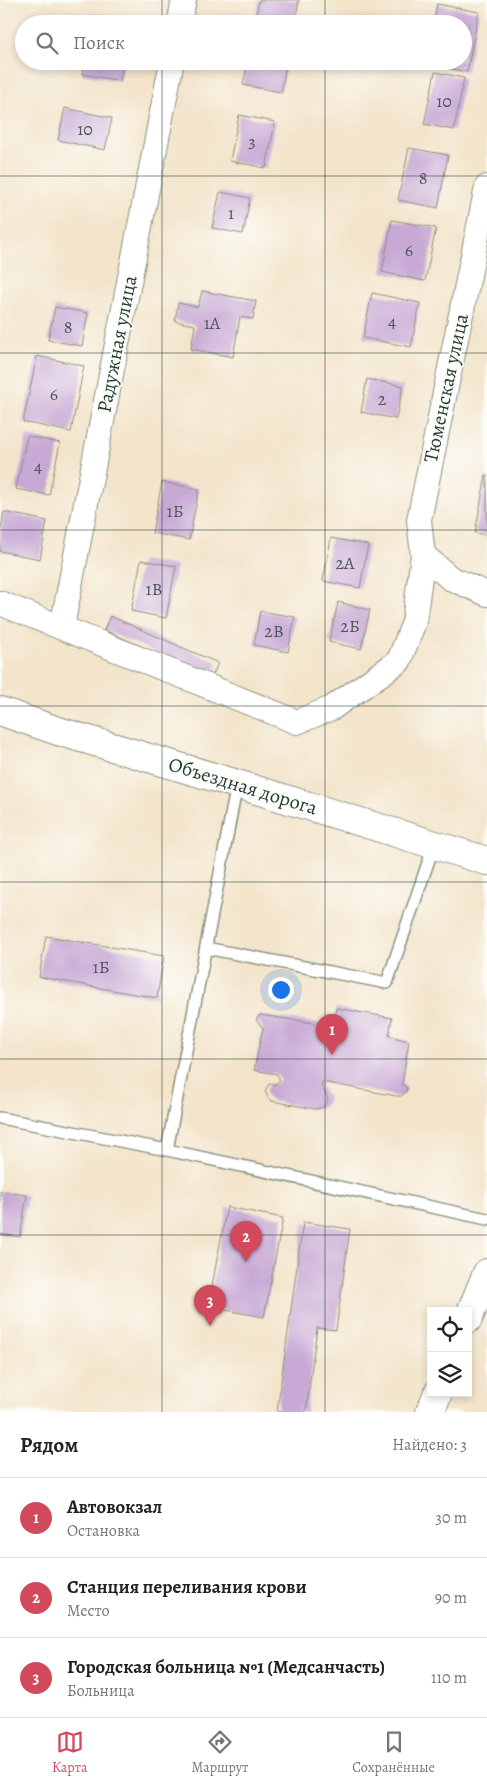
<!DOCTYPE html>
<html lang="ru">
<meta charset="utf-8">
<style>
:root{--surface:#fff;--page:#f2f2f2;--text:#222;--muted:#767676;--line:#e0e0e0;--accent:#d1495b}
body{margin:0;font-family:Alegreya,serif;background:var(--page);color:var(--text)}
.controls{position:absolute;right:15px;bottom:15px;display:grid;overflow:hidden;border-radius:0px;box-shadow:0 2px 8px #0003}
.controls button{width:45px;height:45px;display:grid;place-items:center;padding:0;border:0;border-bottom:1px solid var(--line);background:var(--surface);color:var(--text);font:25px sans-serif}
.you{position:absolute;left:280px;top:989px;width:18px;height:18px;margin:-12px;border:4px solid #fff;border-radius:50%;background:#1a73e8;box-shadow:0 0 0 8px #1a73e833}
.badge{display:grid;place-items:center;width:32px;height:32px;border-radius:50%;background:var(--accent);color:#fff;font-size:16px;font-weight:700}
.pin{position:absolute;translate:-50% -41px;filter:drop-shadow(0 1px 2px #0008)}
.pin::after{content:'';position:absolute;top:26px;width:18px;height:15px;background:inherit;clip-path:polygon(0 0,100% 0,50% 100%)}
.list{margin:0;padding:0;list-style:none}
h2{display:flex;justify-content:space-between;align-items:center;height:65px;margin:0;padding:0 20px;font-size:21px}
h2 small{font-size:16px;font-weight:400;color:var(--muted)}
.list li{display:grid;grid-template-columns:32px 1fr auto;gap:15px;align-items:center;box-sizing:border-box;height:80px;padding:0 20px;border-top:1px solid var(--line)}
.list b{display:block;font-size:19px;white-space:nowrap}
.list p{margin:0;font-size:16px;white-space:nowrap;color:var(--muted)}
.list em{font-size:16px;font-style:normal;color:var(--muted)}
.icon{flex:none;width:28px;height:28px;fill:none;stroke:currentColor;stroke-width:2;stroke-linecap:round;stroke-linejoin:round}
.map{position:relative;flex:none;width:487px;height:1412px;overflow:hidden}
.search{position:absolute;background:var(--surface);box-shadow:0 2px 8px #0003;left:15px;right:15px;top:15px;height:55px;display:flex;align-items:center;gap:12px;box-sizing:border-box;padding:0 18px;border-radius:28px;color:var(--muted);font-size:19px}
.sheet{height:305px;background:var(--surface)}
nav{display:flex;justify-content:space-around;align-items:center;box-sizing:border-box;height:70px;border-top:1px solid var(--line);background:var(--surface);font-size:14px;color:var(--muted)}
nav a{display:grid;justify-items:center;gap:2px}
nav .on{color:var(--accent)}
.map>svg:first-child{display:block}
.building{fill:#c8a8d5}
.lines{fill:none;stroke-linecap:round;stroke-linejoin:round}
.lane-casing{stroke:#89907f;stroke-width:14}
.street-casing{stroke:#89907f;stroke-width:26}
.secondary-casing{stroke:#89907f;stroke-width:30}
.lane{stroke:#fff;stroke-width:11}
.street{stroke:#fff;stroke-width:24}
.secondary{stroke:#fff;stroke-width:28}
.grid{fill:none;stroke:#1f3d34;stroke-width:1;stroke-opacity:0.55}
.labels{text-anchor:middle;dominant-baseline:central;stroke-width:4;stroke-linejoin:round;paint-order:stroke}
.number-label{font-size:18px;fill:#49585c}
.street-label{font-size:20px;fill:#1f3d34;stroke:#fdfcf7}
</style>
<div class="map">
<svg width="487" height="1412" viewBox="0 0 487 1412">
<rect width="100%" height="100%" fill="#fdfcf7"/>
<filter id="ink" filterUnits="userSpaceOnUse"><feTurbulence type="fractalNoise" baseFrequency=".02" numOctaves="2"/><feDisplacementMap in="SourceGraphic" scale="10" xChannelSelector="R" yChannelSelector="G"/><feConvolveMatrix kernelMatrix="1 2 1 2 8 2 1 2 1" color-interpolation-filters="sRGB"/></filter>
<filter id="wash" filterUnits="userSpaceOnUse"><feTurbulence type="fractalNoise" baseFrequency=".0096" numOctaves="4" result="noise"/><feDisplacementMap in="SourceGraphic" scale="20" xChannelSelector="R" yChannelSelector="G"/><feGaussianBlur stdDeviation="1.12" result="paint"/><feColorMatrix in="noise" values="0 0 0 0 0 0 0 0 0 0 0 0 0 0 0 0 0 1.4 0 .05"/><feComposite in="paint" operator="in"/></filter>
<g filter="url(#wash)">
<rect width="100%" height="100%" fill="#f3e4ca"/>
<g id="blocks">
<path class="building" d="M259,0H299L295,24H254Z
M437,4L479,12L467,72L425,64L426,61H463V24H433Z
M93,16L127,23V24H92Z
M84,61H124L120,81L82,74Z
M248,61H287L281,92L243,85Z
M435,72L464,78L454,130L424,124Z
M65,108L112,118L105,150L58,140Z
M239,115L275,122L266,168L230,161Z
M409,148L448,155L438,208L398,200Z
M220,192L250,198L243,234L212,228Z
M392,220L436,228L425,281L382,272Z
M202,291L256,301L253,319L240,317L233,357L191,349L195,325L175,321L178,303L198,307Z
M372,293L420,303L411,347L363,338Z
M55,307L88,313L82,346L48,340Z
M37,356L84,366L71,432L23,422Z
M367,379L403,386L396,419L361,412Z
M27,436L60,443L49,495L16,489Z
M486,475H487V535L475,533Z
M162,482L199,489L189,540L152,533Z
M4,512L47,521L40,559L0,551V535Z
M331,538L368,545L360,588L323,581Z
M141,560L176,566L166,618L131,611Z
M338,602L370,610L361,649L329,642Z
M260,611L295,617L288,652L254,645Z
M110,616L218,663L212,677L104,630Z
M46,936L164,956L157,998L39,977Z
M336,1008L392,1018L389,1036L409,1041L402,1084L407,1088L406,1092L401,1096H396L322,1082L321,1086L327,1096L328,1101L323,1107L315,1109L272,1101L268,1098L265,1091L269,1084H275L280,1080L277,1074L254,1070L263,1028L256,1020L260,1015L334,1026Z
M0,1191L27,1195L20,1237L0,1234Z
M227,1207L283,1218L264,1317L208,1307Z
M303,1222L350,1229L336,1330L317,1328L306,1412H277Z"/>
</g>
</g>
<g filter="url(#ink)">
<use href="#blocks" fill-opacity="0" stroke="#89907f" stroke-width="1"/>
<g class="lines">
<g class="lane-casing">
<path id="lane" d="M206,948L387,983L434,845
M0,1118L167,1150L487,1219
M167,1150L237,784"/>
</g>
<g class="street-casing">
<path id="street" d="M179,24L184,0
M487,187L419,520L423,555L450,578L487,594
M0,603L297,722L332,708L399,661L414,622L423,555
M62,627L172,61"/>
</g>
<g class="secondary-casing">
<path id="secondary" d="M0,711L58,731L237,784L487,861
M468,1319L487,1273
M430,1412L438,1393"/>
</g>
<use href="#lane" class="lane"/>
<use href="#street" class="street"/>
<use href="#secondary" class="secondary"/>
</g>
</g>
<path class="grid" d="M162,0V24M325,0V24M162,61V1412M325,61V1412M0,176H487M0,353H487M0,530H487M0,706H487M0,882H487M0,1059H487M0,1235H487"/>
<g class="labels">
<g class="number-label">
<text x="444" y="101">10</text>
<text x="85" y="129">10</text>
<text x="252" y="141">3</text>
<text x="423" y="178">8</text>
<text x="231" y="213">1</text>
<text x="409" y="250">6</text>
<text x="392" y="321">4</text>
<text x="212" y="323">1А</text>
<text x="68" y="327">8</text>
<text x="54" y="394">6</text>
<text x="382" y="399">2</text>
<text x="38" y="466">4</text>
<text x="175" y="511">1Б</text>
<text x="345" y="563">2А</text>
<text x="154" y="589">1В</text>
<text x="350" y="626">2Б</text>
<text x="274" y="631">2В</text>
<text x="101" y="967">1Б</text>
</g>
<g class="street-label">
<text transform="translate(117 344) rotate(-79)">Радужная улица</text>
<text transform="translate(446 388) rotate(-78)">Тюменская улица</text>
<text transform="translate(243 786) rotate(17)">Объездная дорога</text>
</g>
</g>
</svg>
<div class="controls">
<button><svg class="icon" aria-label="locate" viewBox="0 0 24 24"><circle cx="12" cy="12" r="6"/><path d="M12 2v4M12 18v4M2 12h4M18 12h4"/></svg></button>
<button><svg class="icon" aria-label="layers" viewBox="0 0 24 24"><path d="M12 4l9 5-9 5-9-5zM3 14l9 5 9-5"/></svg></button>
</div>
<div class="you"></div>
<div class="pin badge" style="left:332px;top:1055px">1</div>
<div class="pin badge" style="left:246px;top:1262px">2</div>
<div class="pin badge" style="left:210px;top:1326px">3</div>
<div class="search"><svg class="icon" aria-label="search" viewBox="0 0 24 24"><circle cx="10" cy="10" r="6"/><path d="M15 15l6 6"/></svg>Поиск</div>
</div>
<section class="sheet">
<h2>Рядом<small>Найдено: 3</small></h2>
<ul class="list">
<li><span class="badge">1</span><div><b>Автовокзал</b><p>Остановка</p></div><em>30 m</em></li>
<li><span class="badge">2</span><div><b>Станция переливания крови</b><p>Место</p></div><em>90 m</em></li>
<li><span class="badge">3</span><div><b>Городская больница №1 (Медсанчасть)</b><p>Больница</p></div><em>110 m</em></li>
</ul>
</section>
<nav>
<a class="on"><svg class="icon" aria-label="map" viewBox="0 0 24 24"><path d="M3 6l6-2 6 2 6-2v14l-6 2-6-2-6 2zM9 4v14M15 6v14"/></svg>Карта</a>
<a><svg class="icon" aria-label="directions" viewBox="0 0 24 24"><path d="M12 3l9 9-9 9-9-9zM9 14v-3h6M13 9l2 2-2 2"/></svg>Маршрут</a>
<a><svg class="icon" aria-label="saved" viewBox="0 0 24 24"><path d="M7 4h10v16l-5-4-5 4z"/></svg>Сохранённые</a>
</nav>
